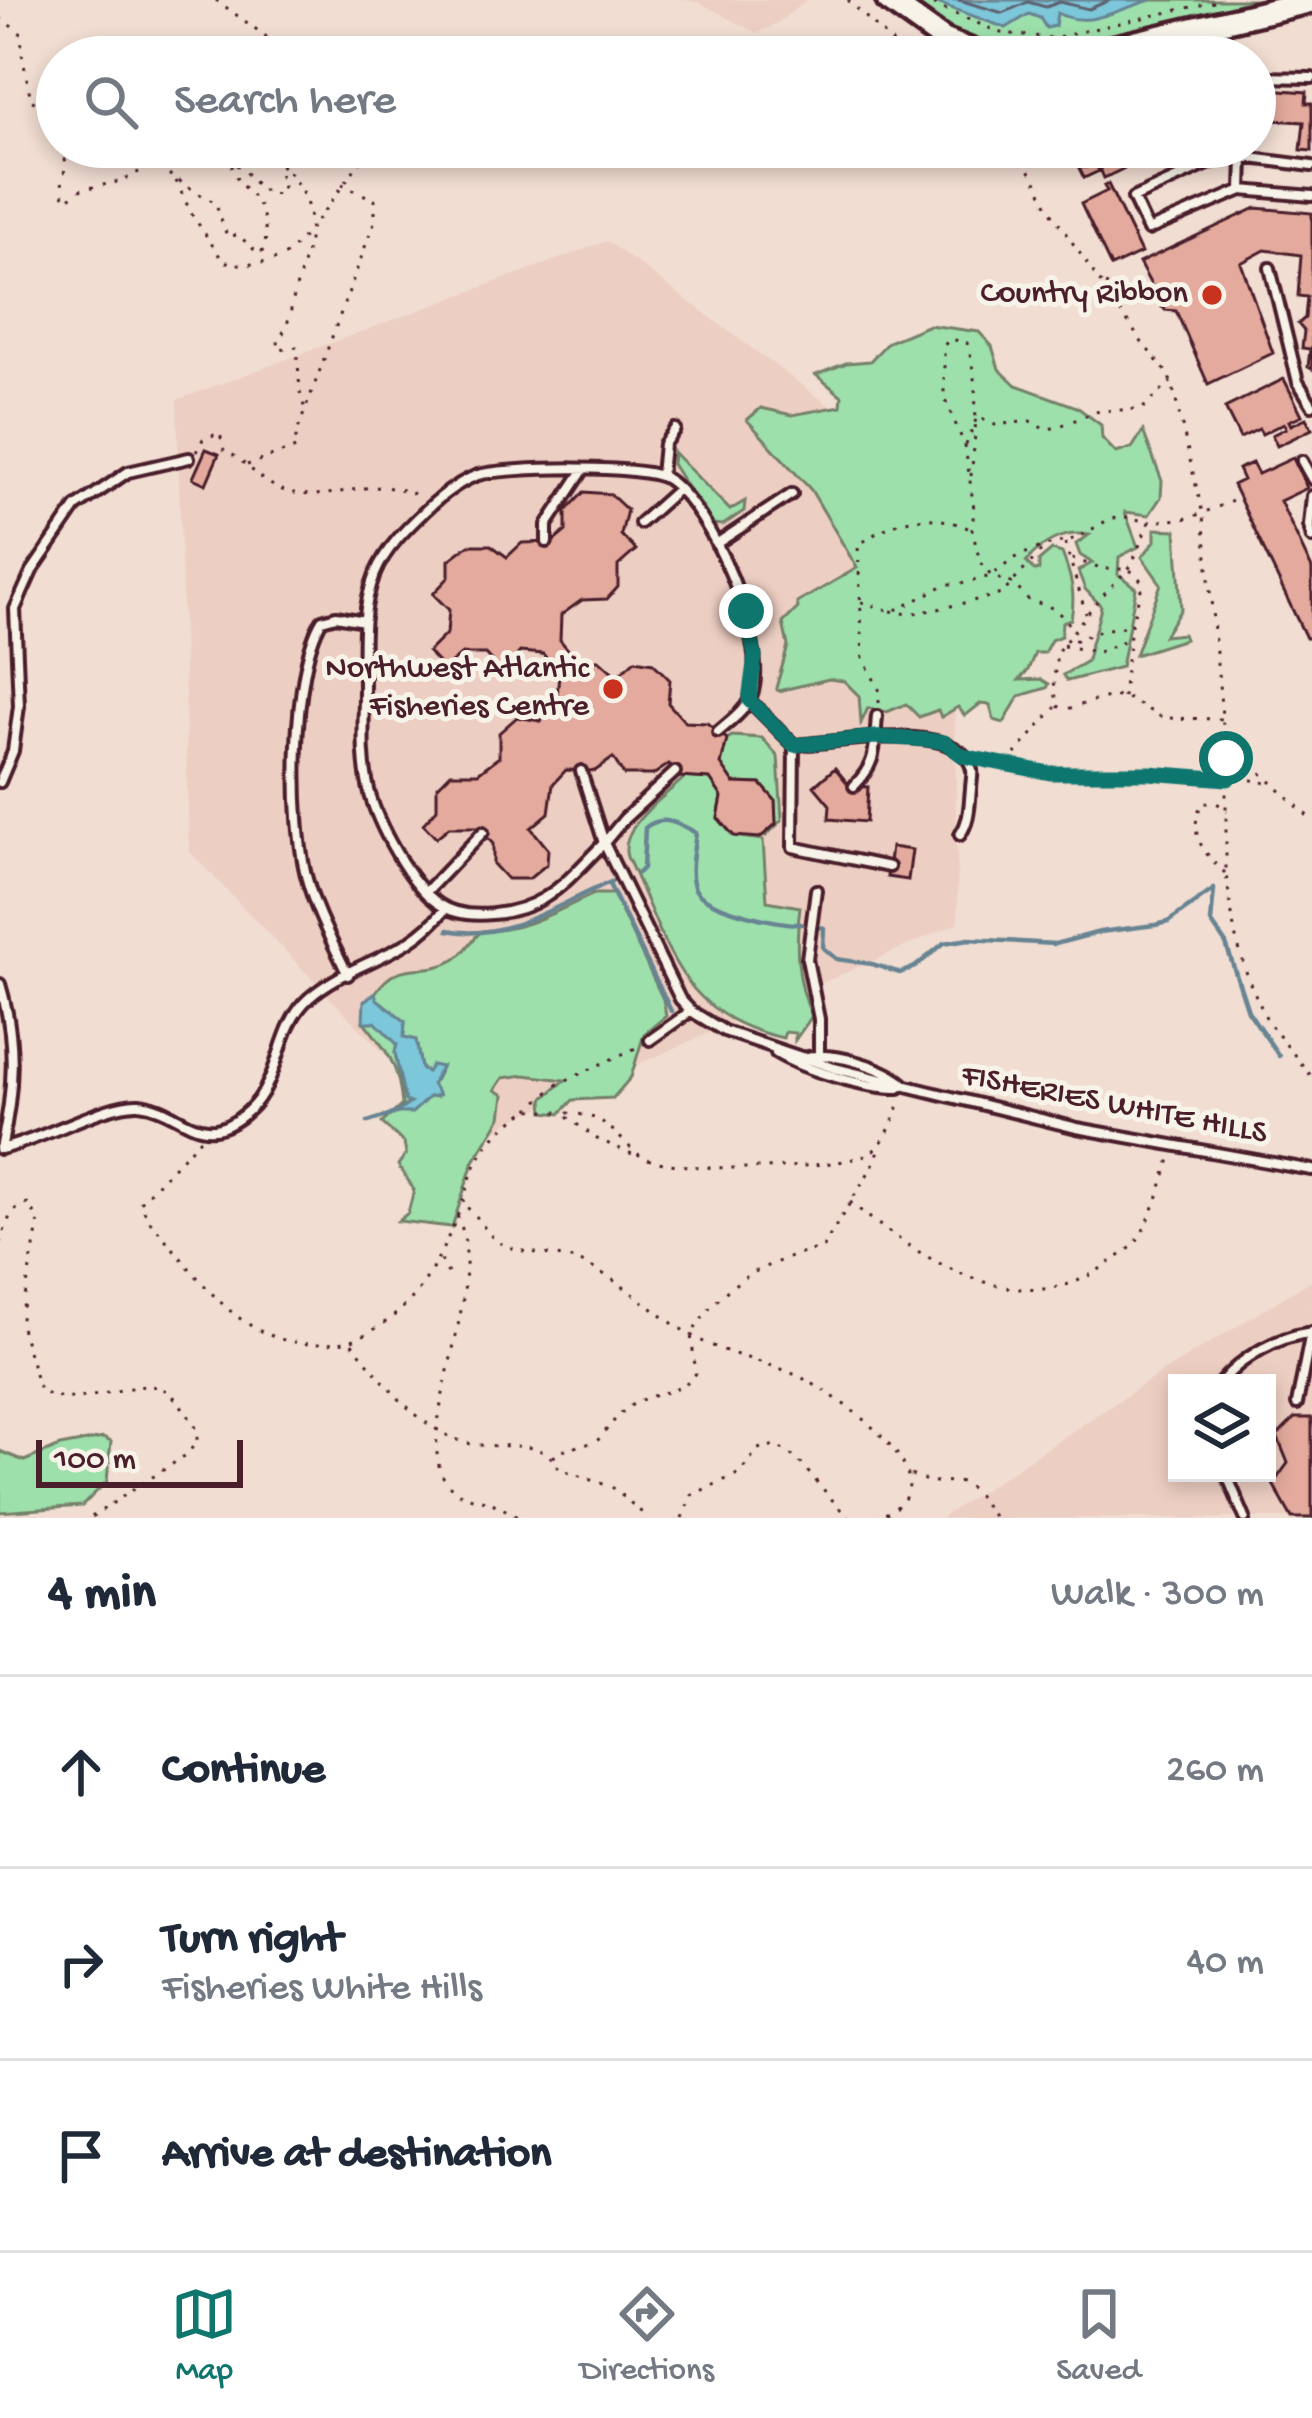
<!DOCTYPE html>
<meta charset="utf-8">
<style>
:root{--surface:#fff;--page:#f6f6f7;--text:#1f2937;--muted:#747a83;--line:#e0e1e3;--accent:#0f766e}
body{margin:0;font-family:"Gochi Hand",sans-serif;background:var(--page);color:var(--text)}
.controls{position:absolute;right:36px;bottom:36px;display:grid;overflow:hidden;border-radius:0px;box-shadow:0 6px 18px #0003}
.controls button{width:108px;height:108px;display:grid;place-items:center;padding:0;border:0;border-bottom:3px solid var(--line);background:var(--surface);color:var(--text);font:60px sans-serif}
.scale{position:absolute;left:36px;bottom:30px;width:207px;box-sizing:border-box;padding-left:12px;border:6px solid #4a1f2b;border-top:0;font-size:33px;line-height:42px;white-space:nowrap;color:#4a1f2b;-webkit-text-stroke:9px #f7f3e8;paint-order:stroke}
.stop{position:absolute;width:36px;height:36px;margin:-27px;border:9px solid #0f766e;border-radius:50%;background:#fff}
.stop.end{background:#0f766e;border-color:#fff;box-shadow:0 3px 12px #0008}
.list{margin:0;padding:0;list-style:none}
h2{display:flex;justify-content:space-between;align-items:center;height:156px;margin:0;padding:0 48px;font-size:51px}
h2 small{font-size:39px;font-weight:400;color:var(--muted)}
.list li{display:grid;grid-template-columns:78px 1fr auto;gap:36px;align-items:center;box-sizing:border-box;height:192px;padding:0 48px;border-top:3px solid var(--line)}
.list b{display:block;font-size:45px;white-space:nowrap}
.list p{margin:0;font-size:39px;white-space:nowrap;color:var(--muted)}
.list em{font-size:39px;font-style:normal;color:var(--muted)}
.icon{flex:none;width:66px;height:66px;fill:none;stroke:currentColor;stroke-width:2;stroke-linecap:round;stroke-linejoin:round}
.map{position:relative;flex:none;width:1312px;height:1518px;overflow:hidden}
.search{position:absolute;background:var(--surface);box-shadow:0 6px 18px #0003;left:36px;right:36px;top:36px;height:132px;display:flex;align-items:center;gap:30px;box-sizing:border-box;padding:0 42px;border-radius:66px;color:var(--muted);font-size:45px}
.sheet{height:732px;background:var(--surface)}
nav{display:flex;justify-content:space-around;align-items:center;box-sizing:border-box;height:168px;border-top:3px solid var(--line);background:var(--surface);font-size:33px;color:var(--muted)}
nav a{display:grid;justify-items:center;gap:6px}
nav .on{color:var(--accent)}
.map>svg:first-child{display:block}
.built{fill:#edcec2;fill-rule:evenodd}
.green{fill:#9de0ab;stroke:#74806b;stroke-width:3}
.water{fill:#7bc7d9;stroke:#678493;stroke-width:3}
.lines{fill:none;stroke-linecap:round;stroke-linejoin:round}
.shore{stroke:#5e6271;stroke-width:3}
.stream{stroke:#678493;stroke-width:4.5}
.building{fill:#e3aa9d;stroke:#4a1f2b;stroke-width:3}
.lane-casing{stroke:#4a1f2b;stroke-width:16}
.secondary-casing{stroke:#4a1f2b;stroke-width:30}
.path{stroke:#4a1f2b;stroke-width:3;stroke-dasharray:3 9;stroke-linecap:butt}
.lane{stroke:#f7f3e8;stroke-width:8}
.secondary{stroke:#f7f3e8;stroke-width:21}
.route{stroke:#0f766e;stroke-width:15}
.poi-dot{fill:#c8321e;stroke:#f7f3e8;stroke-width:4.5}
.labels{text-anchor:middle;dominant-baseline:central;stroke-width:10;stroke-linejoin:round;paint-order:stroke}
.poi-label{font-size:33px;fill:#4a1f2b;stroke:#f7f3e8;text-anchor:end}
.street-label{font-size:33px;fill:#4a1f2b;stroke:#f7f3e8}
</style>
<div class="map">
<svg width="1312" height="1518" viewBox="0 0 1312 1518">
<rect width="100%" height="100%" fill="#f1ddd2"/>
<filter id="ink" filterUnits="userSpaceOnUse"><feTurbulence type="fractalNoise" baseFrequency=".00833" numOctaves="2"/><feDisplacementMap in="SourceGraphic" scale="24" xChannelSelector="R" yChannelSelector="G"/><feConvolveMatrix kernelMatrix="1 2 1 2 8 2 1 2 1" color-interpolation-filters="sRGB"/></filter>
<g filter="url(#ink)">
<path class="built" d="M681,0H807L776,24L757,33L698,2Z
M607,241L877,441L954,686L958,923L514,1119L472,1145L189,851L177,400Z
M1312,1280V1518H941L1161,1373ZM1177,1383H1267V1473H1177Z"/>
<path class="green" d="M900,0H1277L1067,51L1026,56L990,50L949,33Z
M929,325L979,332L992,346L999,369L1016,385L1077,407L1101,425L1102,438L1116,453L1132,448L1143,431L1162,481L1161,497L1149,515L1125,512L1138,547L1119,557L1118,574L1136,588L1121,667L1067,681L1063,675L1087,661C1090,641 1098,625 1101,606L1085,589L1078,571L1092,563L1080,555L1076,544L1089,535C1064,530 1041,543 1026,562L1035,571L1039,570V561L1052,550L1062,553C1071,576 1076,594 1071,619L1062,622L1061,636L1051,640L1044,653H1035L1028,670L1019,680L1041,679L1049,684L1047,688L1019,696L1004,723L994,720L990,705L980,704L965,716L958,707L941,717L938,710L919,717L906,704L887,712L868,708L861,723L859,696L844,681L829,679L778,691L776,688L788,646L783,623L798,608L797,603L857,568L811,490L747,420L761,408L792,415L841,406L842,396L816,375L846,363L870,361L888,342Z
M673,452L730,510L745,501L744,511L723,525L711,524L672,464Z
M1155,529L1176,530L1181,609L1164,636L1183,634L1185,639L1135,655L1161,584L1142,557L1155,541Z
M732,736L762,738L778,756L782,820L765,837L776,824L775,800L761,784L734,783L721,764L727,739Z
M685,777L710,779L722,797L718,818L733,836L763,840L767,901L800,907C795,945 796,981 812,1016L795,1040V1033L785,1032L783,1038C676,1015 669,943 627,857C618,826 665,797 685,777Z
M594,894H613L663,999L666,1016L644,1034L631,1077L613,1098L573,1100L560,1114L544,1112L543,1099L565,1080L525,1075L503,1078L495,1090L504,1095L501,1117L473,1163L452,1227L398,1221L408,1213L414,1190L398,1165L406,1154L404,1143L382,1123L402,1105C399,1065 388,1052 364,1022L375,1021L397,1044L395,1053L405,1100L410,1102L397,1112L415,1107L429,1096L436,1097L432,1085L441,1067L427,1072L421,1068L416,1040L404,1037L405,1021L376,999L375,993C401,955 423,978 454,960C466,953 471,939 482,931C526,931 555,911 594,894Z
M103,1438L111,1442L107,1481L82,1506L0,1512V1451L24,1461L60,1446Z"/>
<path class="water" d="M929,0H1152C1119,8 1089,30 1057,13L1055,26L1046,28L1040,18L1029,14L1006,28Z
M375,993L377,999L405,1021L404,1037L416,1040L421,1069L427,1072L432,1065L441,1067L432,1084L439,1095L429,1097L412,1113H396L410,1103L405,1101L395,1053L397,1044L375,1022H363L364,1001Z"/>
<g class="lines">
<path class="shore" d="M959,0L1003,13L1028,2L1046,7L1060,2L1089,9L1110,0"/>
<path class="stream" d="M893,16L925,42L952,57
M1226,34L1312,12
M1136,54L1205,40
M638,873L643,868L645,828C661,814 679,823 696,833C694,849 688,874 695,889C704,908 780,925 801,924
M609,884L671,1011
M1214,889L1211,922L1226,944L1248,1011L1279,1056
M820,927L824,928L823,948L836,959L872,964L900,973L915,967L944,943L969,939L1055,944L1100,932L1155,925L1168,922L1214,889
M448,930C506,943 563,901 613,881
M368,1122L396,1113"/>
</g>
<path class="building" d="M1255,88L1307,92L1306,103H1312V151L1301,150L1304,122L1255,119Z
M1099,147H1169L1104,178L1092,150Z
M1092,157L1099,171L1084,178L1077,164Z
M1108,184L1141,253L1111,267L1081,204L1107,191L1104,186Z
M1256,208L1312,213V369L1308,367L1310,349L1302,348L1304,331L1298,324L1305,318L1307,297L1298,296L1301,255L1265,250L1241,263L1273,353L1208,384L1176,311L1165,310L1162,304L1170,296L1167,289L1156,294L1139,263Z
M1284,379L1302,415L1289,421L1291,425L1306,418L1312,429L1277,446L1272,435L1286,428L1284,423L1262,434L1259,429L1240,438L1225,408Z
M206,449L219,454L206,484L193,478Z
M1293,458L1307,488L1280,501L1312,569V638H1306L1233,485L1243,480L1238,469L1252,463L1258,474Z
M584,492L610,494L627,510L621,535L636,550L618,566V587L607,599L582,600L561,615L560,640L577,660H599L617,676L635,660L653,663L670,680L668,703L685,722L707,723L727,739L721,764L734,783L761,784L775,800L776,824L760,838L734,836L718,818L722,797L710,779L679,777L669,764L653,775H624L613,758L595,771L566,770L553,784L549,813L531,828L548,849L547,864L529,879H507L493,864V844L478,827H449L436,838L423,824L437,809V787L451,773H478L499,757V733L517,717L541,721L557,698L559,674L543,654L520,652L502,672L485,654H462L444,669L428,652L447,633L449,610L433,594L449,577V560L469,545H491L507,557L522,543L553,542L566,531V511Z
M835,768L850,786L868,787L866,822L829,819L830,805L814,786Z
M891,847L912,850L908,880L887,877Z
M1295,1418H1312V1518H1292L1273,1484L1288,1463L1277,1436Z"/>
<g class="lines">
<g class="lane-casing">
<path id="lane" d="M1213,57L1215,25
M1255,77L1312,78
M1077,147L1084,161
M1312,166L1243,157L1242,190L1312,196
M1242,190L1148,230L1133,198L1226,156L1243,157
M1270,268L1298,382L1312,405
M1302,461L1312,479
M661,475L664,444L675,429
M1312,496L1309,526L1312,538
M640,523L678,489
M547,542V525L582,472
M716,544L792,494
M749,700L794,745L793,847L889,867
M794,745C832,744 961,717 972,770C973,776 971,783 971,789C969,807 970,820 960,835
M581,771L604,843C586,861 567,884 544,898C518,914 466,923 439,904C410,885 377,824 369,790C361,757 364,723 364,690C364,651 360,611 375,574C385,549 407,528 426,510C441,496 458,482 478,475C505,467 646,464 667,479C711,508 767,639 753,691C748,709 732,720 718,732
M675,772L624,819L604,843L680,999L691,1011L724,1031L834,1068L1077,1128L1312,1170
M0,782L13,751L19,706L15,609L32,571L76,507L128,472L189,458
M854,786C878,762 874,748 877,716
M816,890L807,959L819,1019V1053
M426,892L483,832
M348,975C333,943 316,913 307,879C291,822 291,671 322,620L336,616L364,621
M0,984C17,1041 14,1091 1,1149
M650,1040L691,1011
M776,1053C804,1070 868,1089 899,1088
M803,1058C830,1050 886,1067 906,1086
M0,1149C41,1141 107,1102 139,1104C183,1108 201,1155 249,1110C282,1079 276,1027 309,998C354,959 405,960 446,908
M1220,1383C1243,1356 1277,1337 1312,1332
M1297,1404L1311,1332
M1226,1473L1245,1518"/>
</g>
<g class="secondary-casing">
<path id="secondary" d="M888,0L944,40L986,57
M1073,57L1312,1"/>
</g>
<path class="path" d="M216,0L294,57
M848,0L907,57
M922,0L1001,33L1053,38L1223,0
M0,18L23,35L21,48L31,100L44,108L57,135
M61,147L66,162L61,191L67,200L79,190L122,181L150,166C175,174 190,191 215,202L227,236L238,235L259,254L265,249C270,188 237,198 231,162C252,171 252,191 277,195L283,186L278,168L283,165C322,211 312,236 296,288C290,309 291,323 278,341L279,350L297,347L300,392L305,410
M1002,147L1033,174L1049,209L1143,344L1168,374L1173,388L1203,515L1226,758V874L1235,935L1249,981L1268,1022L1312,1077
M176,181L191,213L223,261C243,267 268,265 287,254C298,248 363,160 369,147
M1105,285L1164,308
M966,445L977,417L995,425L1030,421L1044,429L1054,428L1099,411L1142,409L1171,382
M196,452L203,439L220,433L224,450C247,461 264,487 289,492C340,504 366,472 422,497
M247,465L296,448V435L375,220V200L342,184
M971,476C976,432 980,387 967,343L951,339L944,345V397L965,446L974,509L972,529L980,562L991,576L1014,584L1027,599L1055,609L1074,629
M1149,522L1131,566L1098,600L1057,652L1054,680L1057,706L1067,709L1111,696L1127,698L1163,718L1221,719
M1065,543L1086,614
M1072,559L1105,569H1129L1143,582L1131,625L1123,697
M861,602L891,611L901,608L946,584H961L991,576L1016,557L1044,546
M891,611L908,614L938,609L1002,594L1046,546L1077,538L1106,521L1122,516L1149,522L1190,518L1240,498
M1063,645L1102,630L1128,626
M1063,646L1099,652L1128,639
M879,703V689L863,658L858,546C893,518 929,510 970,529
M1226,740L1312,820
M977,758C1002,761 1025,771 1050,773C1124,780 1202,765 1274,785
M1007,763L1056,707
M1225,873C1203,852 1187,834 1202,803H1217L1227,811
M529,1109L558,1084L644,1044
M567,1117L597,1139L637,1156
M200,1139L140,1202L148,1219C209,1287 245,1360 350,1341C384,1381 412,1424 463,1442C492,1452 545,1434 559,1469L612,1487L648,1518
M850,1202C918,1258 1023,1328 1107,1264C1116,1258 1129,1251 1136,1242C1153,1218 1162,1183 1171,1156
M457,1216C494,1289 403,1443 451,1487C463,1499 480,1498 494,1504C503,1508 511,1513 519,1518
M0,1243C7,1225 8,1209 28,1204L39,1220L20,1324L40,1391C85,1414 141,1371 168,1392C179,1400 189,1417 197,1429V1442L186,1455L90,1518
M441,1260L451,1279
M352,1340C417,1314 436,1266 462,1205
M553,1457L566,1449L596,1442C610,1427 618,1412 637,1402C657,1392 682,1393 696,1373L691,1335C727,1277 760,1266 823,1247L872,1167L881,1146
M911,1475C959,1497 953,1455 994,1518
M682,1518L692,1495L740,1473L758,1449L776,1445L797,1459L848,1518
M874,1518C968,1487 847,1403 808,1381C774,1362 733,1358 696,1338C656,1316 623,1280 580,1262C555,1252 524,1256 500,1243C483,1233 480,1213 462,1205C476,1155 486,1138 529,1109C549,1113 575,1111 594,1118C615,1126 627,1150 645,1158C678,1173 836,1171 868,1154C887,1144 893,1119 901,1100"/>
<use href="#lane" class="lane"/>
<use href="#secondary" class="secondary"/>
</g>
</g>
<g class="lines" filter="url(#ink)">
<path class="route" d="M746,611L755,656L749,700L794,745L875,737L927,740L944,742L963,756L1050,773H1149L1228,779L1226,758"/>
</g>
<g class="poi-dot">
<circle cx="1212" cy="295" r="12"/>
<circle cx="613" cy="689" r="12"/>
</g>
<g class="labels">
<g class="poi-label">
<text x="1188" y="295">Country Ribbon</text>
<text x="589" y="670">Northwest Atlantic<tspan x="589" dy="38">Fisheries Centre</tspan></text>
</g>
<g class="street-label">
<text transform="translate(1114 1106) rotate(11)">FISHERIES WHITE HILLS</text>
</g>
</g>
</svg>
<div class="controls">
<button><svg class="icon" aria-label="layers" viewBox="0 0 24 24"><path d="M12 4l9 5-9 5-9-5zM3 14l9 5 9-5"/></svg></button>
</div>
<div class="scale">100 m</div>
<div class="stop" style="left:1226px;top:758px"></div>
<div class="stop end" style="left:746px;top:611px"></div>
<div class="search"><svg class="icon" aria-label="search" viewBox="0 0 24 24"><circle cx="10" cy="10" r="6"/><path d="M15 15l6 6"/></svg>Search here</div>
</div>
<section class="sheet">
<h2>4 min<small>Walk · 300 m</small></h2>
<ul class="list">
<li><svg class="icon" aria-label="ahead" viewBox="0 0 24 24"><path d="M12 20V5M6 11l6-6 6 6"/></svg><div><b>Continue</b></div><em>260 m</em></li>
<li><svg class="icon" aria-label="right" viewBox="0 0 24 24"><path d="M7 20v-9h11M14 6l5 5-5 5"/></svg><div><b>Turn right</b><p>Fisheries White Hills</p></div><em>40 m</em></li>
<li><svg class="icon" aria-label="arrive" viewBox="0 0 24 24"><path d="M6 21V4h12l-3 4 3 4H6"/></svg><div><b>Arrive at destination</b></div></li>
</ul>
</section>
<nav>
<a class="on"><svg class="icon" aria-label="map" viewBox="0 0 24 24"><path d="M3 6l6-2 6 2 6-2v14l-6 2-6-2-6 2zM9 4v14M15 6v14"/></svg>Map</a>
<a><svg class="icon" aria-label="directions" viewBox="0 0 24 24"><path d="M12 3l9 9-9 9-9-9zM9 14v-3h6M13 9l2 2-2 2"/></svg>Directions</a>
<a><svg class="icon" aria-label="saved" viewBox="0 0 24 24"><path d="M7 4h10v16l-5-4-5 4z"/></svg>Saved</a>
</nav>
